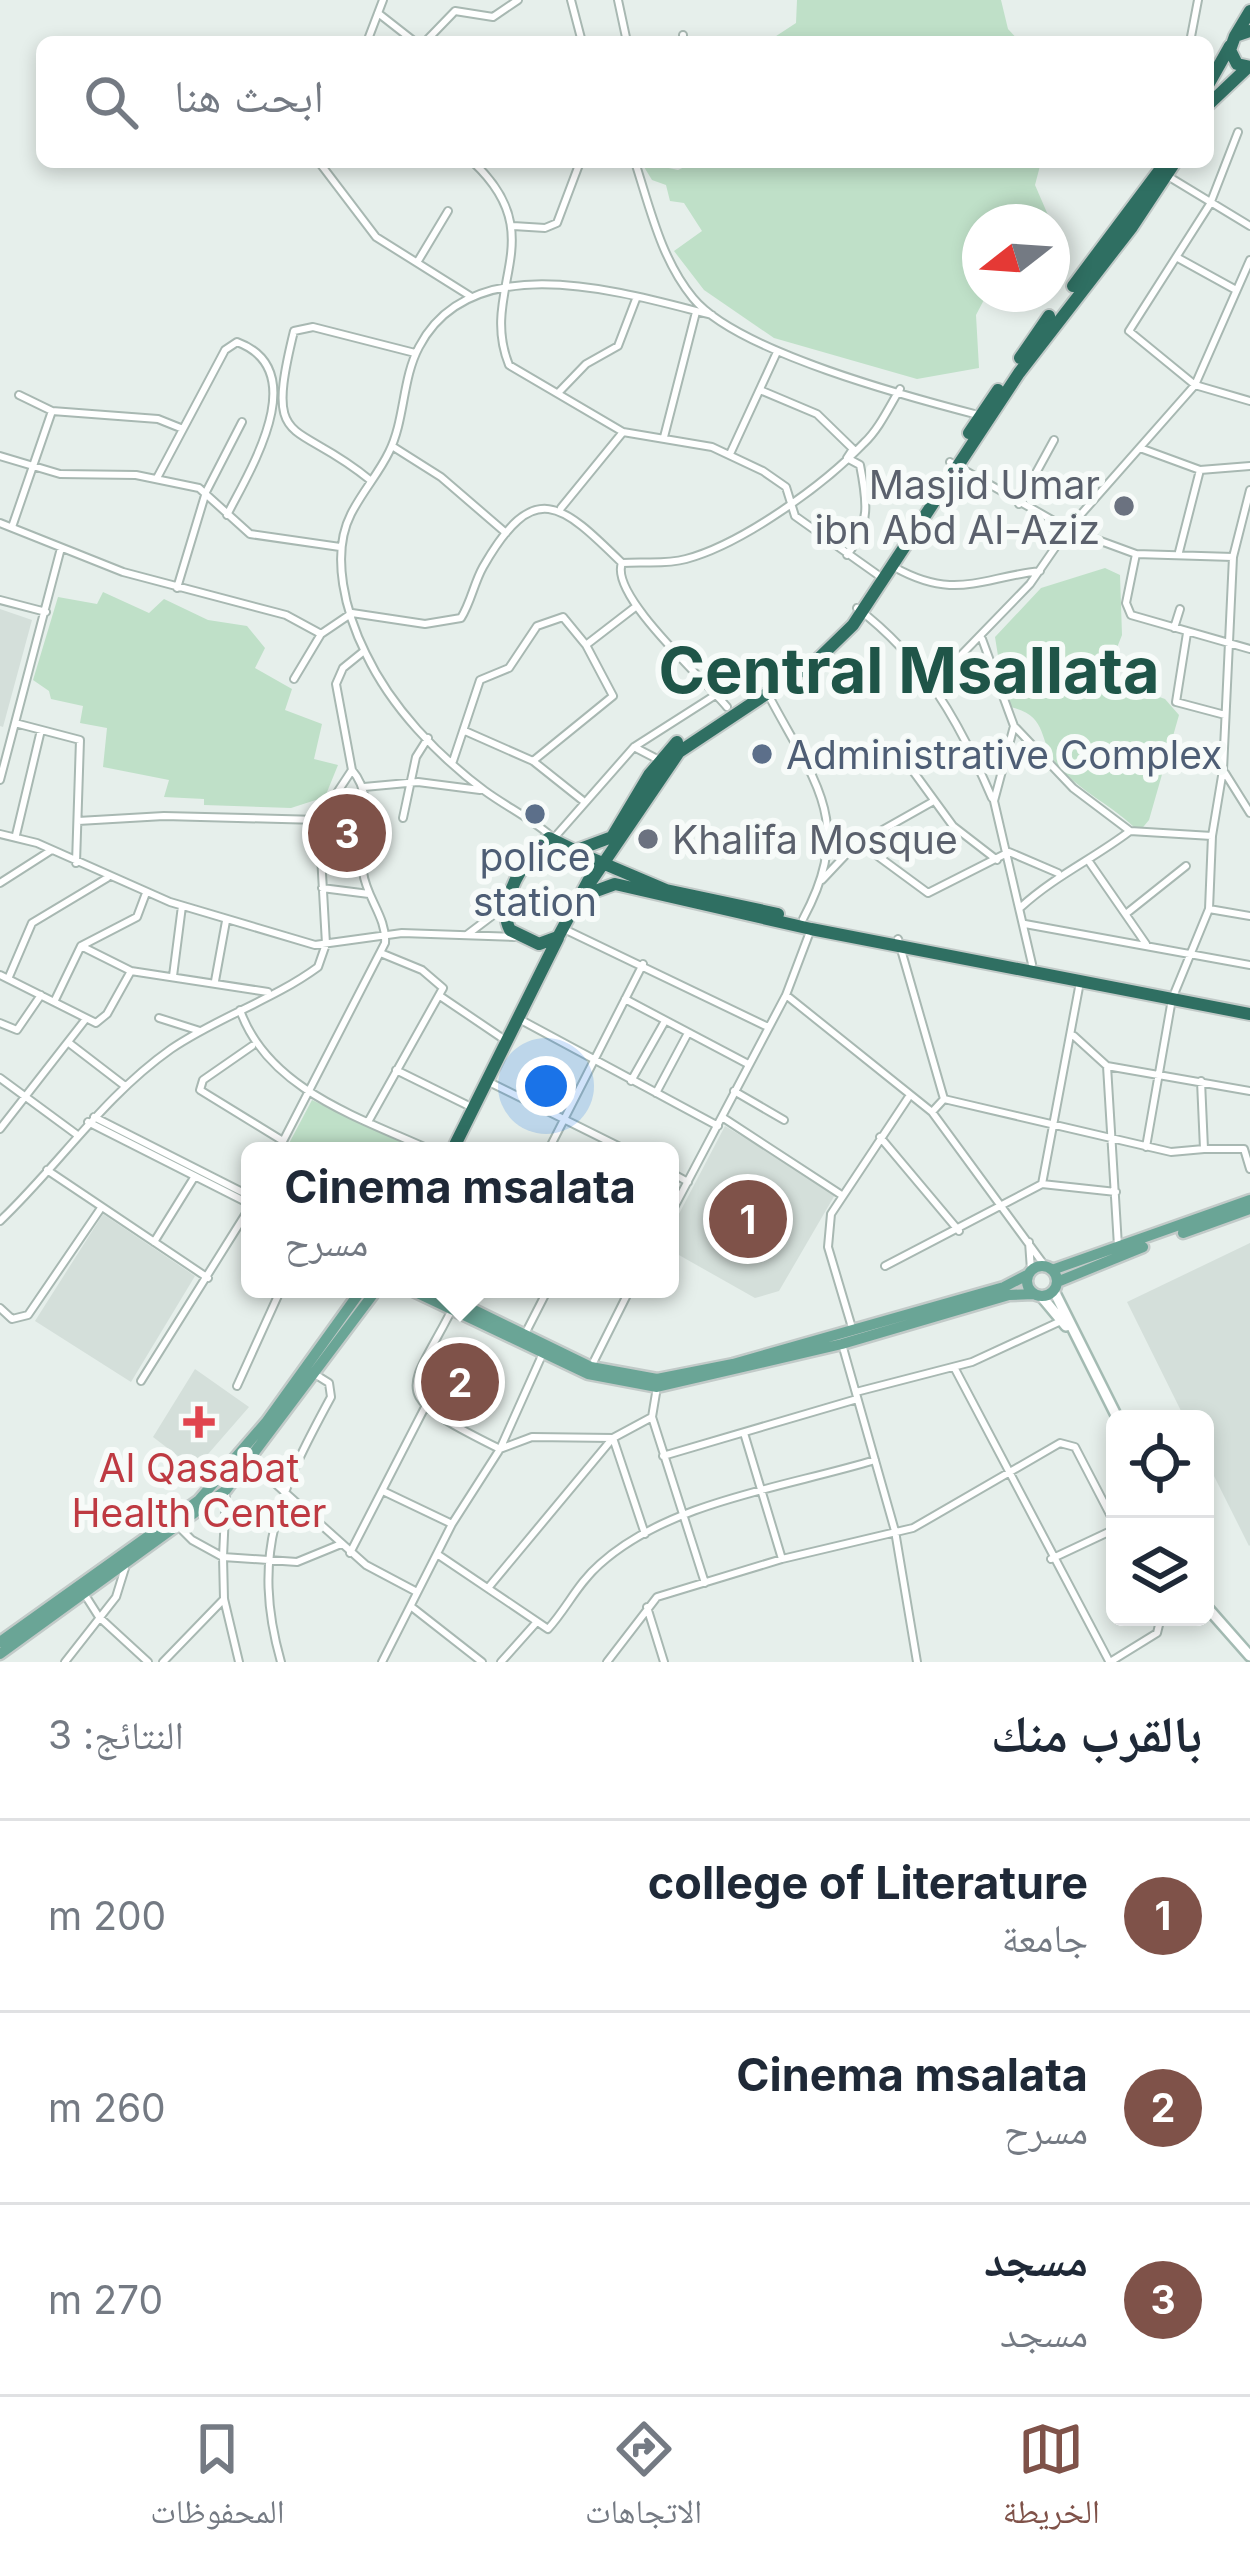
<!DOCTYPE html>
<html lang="ar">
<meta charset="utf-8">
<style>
:root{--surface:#fff;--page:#f2f2f3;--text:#1f2937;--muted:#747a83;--line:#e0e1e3;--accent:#7f5249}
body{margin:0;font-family:Inter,"Noto Naskh Arabic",sans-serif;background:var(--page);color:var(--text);direction:rtl}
.controls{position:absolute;right:36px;bottom:36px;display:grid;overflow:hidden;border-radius:18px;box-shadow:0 6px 18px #0003}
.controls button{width:108px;height:108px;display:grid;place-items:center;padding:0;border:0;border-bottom:3px solid var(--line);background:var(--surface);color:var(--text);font:60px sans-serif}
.compass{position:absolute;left:962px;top:204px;width:108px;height:108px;border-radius:50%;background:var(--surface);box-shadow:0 6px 18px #0003;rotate:253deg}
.you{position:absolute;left:546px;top:1086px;width:42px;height:42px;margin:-30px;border:9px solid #fff;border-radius:50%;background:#1a73e8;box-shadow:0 0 0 18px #1a73e833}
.badge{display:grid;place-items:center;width:78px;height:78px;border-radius:50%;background:var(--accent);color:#fff;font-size:39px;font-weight:700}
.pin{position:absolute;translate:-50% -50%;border:6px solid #fff;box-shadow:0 3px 12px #0006}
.popup{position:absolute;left:241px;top:1142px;width:438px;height:156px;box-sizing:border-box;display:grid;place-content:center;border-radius:18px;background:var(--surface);filter:drop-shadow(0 3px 9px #0005);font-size:39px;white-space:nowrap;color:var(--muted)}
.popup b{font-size:45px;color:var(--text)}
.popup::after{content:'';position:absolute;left:50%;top:100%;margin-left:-24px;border:24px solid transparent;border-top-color:var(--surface)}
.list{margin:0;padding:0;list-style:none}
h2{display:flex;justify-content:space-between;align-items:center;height:156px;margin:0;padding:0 48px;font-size:51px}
h2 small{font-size:39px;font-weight:400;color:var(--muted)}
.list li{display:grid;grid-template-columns:78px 1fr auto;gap:36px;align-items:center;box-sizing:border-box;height:192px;padding:0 48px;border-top:3px solid var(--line)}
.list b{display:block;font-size:45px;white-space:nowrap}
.list p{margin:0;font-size:39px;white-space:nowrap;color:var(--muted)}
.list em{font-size:39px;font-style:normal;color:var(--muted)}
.icon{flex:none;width:66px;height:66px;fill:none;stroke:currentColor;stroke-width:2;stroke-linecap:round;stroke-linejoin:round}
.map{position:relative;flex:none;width:1250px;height:1662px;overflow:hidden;direction:ltr}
.search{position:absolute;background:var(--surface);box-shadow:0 6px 18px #0003;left:36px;right:36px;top:36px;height:132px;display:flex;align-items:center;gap:30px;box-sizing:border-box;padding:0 42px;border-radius:18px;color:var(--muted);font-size:45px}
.sheet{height:732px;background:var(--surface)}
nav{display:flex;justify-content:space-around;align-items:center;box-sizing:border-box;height:168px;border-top:3px solid var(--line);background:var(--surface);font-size:33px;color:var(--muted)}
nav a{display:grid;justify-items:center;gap:6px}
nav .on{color:var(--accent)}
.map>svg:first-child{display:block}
.built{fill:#d4dfda}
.green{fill:#bfe0c8}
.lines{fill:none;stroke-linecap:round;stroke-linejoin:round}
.street-casing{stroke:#a8b8b2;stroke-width:10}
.secondary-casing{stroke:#a4bbb3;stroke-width:14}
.primary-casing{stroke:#c2cac8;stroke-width:15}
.highway-casing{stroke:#c2cac8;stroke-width:16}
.street{stroke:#fff;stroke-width:6}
.secondary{stroke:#fff;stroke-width:9}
.primary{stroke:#6aa596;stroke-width:10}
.highway{stroke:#2f6f62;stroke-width:12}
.worship-dot{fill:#6b7280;stroke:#f7fbf9;stroke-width:4.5}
.service-dot{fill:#5c6f8a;stroke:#f7fbf9;stroke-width:4.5}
.health-dot{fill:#e0444e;stroke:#f7fbf9;stroke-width:4.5}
.labels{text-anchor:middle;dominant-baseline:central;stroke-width:12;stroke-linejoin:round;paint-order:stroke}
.worship-label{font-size:39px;fill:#5b616d;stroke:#f7fbf9;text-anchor:end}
.service-label{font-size:39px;fill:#4e5e75;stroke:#f7fbf9;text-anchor:start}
.health-label{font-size:39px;fill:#be3a42;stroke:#f7fbf9}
.town-label{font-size:63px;font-weight:bold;fill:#1f5548;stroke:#f7fbf9}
</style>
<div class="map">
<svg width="1250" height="1662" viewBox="0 0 1250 1662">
<rect width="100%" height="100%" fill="#e6efeb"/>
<path class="built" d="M0,609L32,620L3,727L0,726Z
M725,1126L836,1193L779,1291L755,1298L670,1250V1231Z
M103,1214L195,1276L131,1382L35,1321Z
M1250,1243V1545L1249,1546L1205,1458V1419H1185L1127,1302Z
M195,1369L249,1407L195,1469L153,1437Z"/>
<path class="green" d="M797,0H1001L1008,29L1020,42H767L796,23Z
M641,162L678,170L695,162H1041L1035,185L1051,222H980V294H987L976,315L979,368L917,379L774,338L704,290L674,251L702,231L684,203L670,201L666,185L652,180Z
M1105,568L1120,575L1122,635L1105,678L1165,699L1179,715L1149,820L1139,832C1114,806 1082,793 1058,766C1036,739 1051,715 1006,706L995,637L1041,588Z
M103,592L149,613L164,599L208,620L247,626L265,648L255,668L292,689L285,710L322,724L314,759L338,765L325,797L291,808L204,805V799L164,797L169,780L103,767L107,728L80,723L83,706L51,699L49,691L33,680L58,597L97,604Z
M312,1100L420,1151H285Z"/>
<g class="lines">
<g class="street-casing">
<path id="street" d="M571,0L582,42
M618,0L627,42
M378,13L415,42
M367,42L383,0
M425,42L455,11L493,17L518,0
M683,42V35
M1190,42L1198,0
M1238,132L1210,204L1129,331L1195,385L1250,401
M319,162L376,237L470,296
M473,162C554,238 478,288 509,365L623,432L712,447L763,471L786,487L795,516L878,575
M635,162C650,208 661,259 693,298C737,352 912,398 982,416
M1166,175L1250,226
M513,226L545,228L557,223L580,162
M1178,258L1236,290
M418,261L448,211
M760,390L817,414L853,449L847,458L860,465C867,500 871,525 847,555
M559,392L586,364L618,346L636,299
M19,395L52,411L158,419L183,429
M664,437L696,312
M392,446L441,477L506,533
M1140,448L1200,470L1250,466
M730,454L777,352
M0,456L60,474L136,475L199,488L250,534L340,547
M950,462L1068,529L1136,554L1233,557
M157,478L225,350L237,342C313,370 250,470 227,515
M370,480C294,417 264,453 294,331L313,327L415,353
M1019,504L1054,440
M561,508L623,432
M0,523L123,572L286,615L321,634
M12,527L52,411
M1179,552L1200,470
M1136,554L1126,603L1131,615L1250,649
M622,563C609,595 704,679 727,707
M894,567C955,601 979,578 1040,571
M177,588L206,492L242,422
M0,600L46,612
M857,608C924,659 959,721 992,798
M1174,628L1180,609
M1187,633L1176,702L1225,715
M982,639L1014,726L994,801L1032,964
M586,645L634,608
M294,679L321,634L352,613L425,624L461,618C471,602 474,583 483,567C534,478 561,503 622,563C644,561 664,565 686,559C742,544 824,485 864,443C879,429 889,407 900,389
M771,681L770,698C815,783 855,822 803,919
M934,683L1030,584L1068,529L1195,385L1250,260
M15,723L80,740L76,863
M1016,728L1073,788L1130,831L1212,836
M465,731L533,761L582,800
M634,747L659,760
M453,761L480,680L509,668L537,626L563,617L586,645L613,696L533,761
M910,767L953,826L997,860
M1225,773L1250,813
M0,780L61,548
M364,787L418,782L480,790
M403,818L416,757L428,738
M78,821L164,816L319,820
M0,834L37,843L170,902L315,945L402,933L515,937
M16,835L41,730
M552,837C532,819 507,807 485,791C438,756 391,707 366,654C346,614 330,555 351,514C362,492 379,473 389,452C405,420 402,379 419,347C472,245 625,293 712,315
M554,838L634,747L717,694
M860,843L928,893L1009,852L1058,873
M1090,863L1146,944
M822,880L854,846L932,802
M0,883L50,851
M322,888L369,894
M1021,907C1055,876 1093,859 1130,831
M1209,909L1250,916
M1127,913L1186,866
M1025,924L1250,965
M564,929L768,1027
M468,934L505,906
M898,939L944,1099
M81,946L131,971L268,992
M0,975L96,1023L107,1014L131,971
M173,976L182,906
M8,979L32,923L107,878
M215,981L226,921
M786,995L932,1112L1045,1266
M440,996L505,1040
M625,999L748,1064
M54,1002L81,946L137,917L146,893
M240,1010C268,1090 361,1118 433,1151
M159,1018L200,1031
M521,1020L718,1126
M0,1023L17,1030L41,995
M1074,1036L1107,1066L1118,1246
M69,1043L125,1086
M252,1046L203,1080L200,1090L283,1141
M1107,1066L1250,1091
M396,1070L471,1107
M0,1078L76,1134
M487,1081L628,1151
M631,1081L665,1021
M734,1091L784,1120
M656,1093L688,1033
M932,1112L944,1099L1171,1152L1204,1149L1201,1081
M94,1117L250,1196
M722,1117L840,1194
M88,1122L250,1204
M368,1122L443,988L422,970L383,954
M0,1129L85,1020
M880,1137L959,1231
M1146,1147L1172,999L1209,909L1212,836L1223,770L1233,557L1250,490
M1204,1149H1244L1250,1169
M278,1151L385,943C387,918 366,897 363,872C359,837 377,799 352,770
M548,1151L643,964
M47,1170L208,1278
M670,1172L688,1182
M1042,1184L1116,1192
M670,1215L786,995L811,929
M0,1221C59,1165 103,1097 171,1049C218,1017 273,1000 318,967L326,944L319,820L352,770L336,684L343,668L364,651
M154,1242L195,1176
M1029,1242L1031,1270
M885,1266L1042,1184L1080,982
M462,1289C413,1395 377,1388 500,1449L532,1437L613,1438L652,1417
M0,1308L12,1319L28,1315L101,1208
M853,1331L828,1247L831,1214L908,1098
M525,1334L548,1289
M842,1344L895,1531L917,1662
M592,1365L630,1289
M954,1367L1109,1661
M141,1381L250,1207
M237,1386L281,1289
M657,1387L652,1417L705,1583
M856,1392L972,1362L1061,1321
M744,1433L782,1559
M613,1438L645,1534
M663,1456L857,1399
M250,1461L366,1565L415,1591
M385,1492L452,1524
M176,1524L192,1540L223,1557L226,1491
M350,1553L424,1409
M437,1554L548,1629C567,1608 578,1583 600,1564C670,1501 787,1487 875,1460
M1051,1559L1115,1529
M488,1588L612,1439
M85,1595L99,1617L148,1662
M647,1607L664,1662
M413,1608L482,1662
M65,1662L116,1597L125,1568
M163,1662L224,1599
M239,1662L224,1599L223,1557L297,1562L341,1544
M281,1662C250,1553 280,1491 331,1397L329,1383L313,1373
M382,1662L452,1524L500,1449L543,1353
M501,1662L535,1624
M607,1662L657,1597L782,1559L913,1528L1060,1443L1075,1447L1115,1524
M1110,1662L1157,1633L1161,1617"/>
</g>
<g class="secondary-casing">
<path id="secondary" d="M1054,1291L1118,1419
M1041,1296L1066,1326
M1205,1605L1250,1656"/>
</g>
<g class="primary-casing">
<path id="primary" d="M1183,1233L1250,1209
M1027 1281a15 15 0 1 1 30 0a15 15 0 1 1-30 0Z
M1052,1270L1250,1200
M1057,1282L1143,1247
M409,1289L588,1374L657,1387L842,1344L1009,1295L1033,1294
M431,1289L591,1367L657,1379L733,1364L1004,1287L1029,1274
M0,1642L199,1500L267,1421L362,1289
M0,1654L226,1490L377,1289"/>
</g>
<g class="highway-casing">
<path id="highway" d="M1250,31L1235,36L1230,50L1237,64L1250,67
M1235,36L1250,11
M1208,85L1230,46
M1208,105L1248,67
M1073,286L1165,163
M1020,358L1049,316
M969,433L998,390
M549,838L586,856L593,872L558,937L539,944L510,930C496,904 526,853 549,838Z
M577,850L612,837L649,775L677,742
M586,856L666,890L778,914
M590,883L679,752L816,661L853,625L1019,373L1132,227L1175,162
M582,896L615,884L811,929L1250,1014
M452,1151L558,938"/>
</g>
<use href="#street" class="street"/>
<use href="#secondary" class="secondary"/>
<use href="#primary" class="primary"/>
<use href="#highway" class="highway"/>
</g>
<g class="worship-dot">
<circle cx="1124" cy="506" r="12"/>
<circle cx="648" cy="839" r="12"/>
</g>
<g class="service-dot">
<circle cx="762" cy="754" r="12"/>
<circle cx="535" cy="814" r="12"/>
</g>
<path class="health-dot" d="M193 1404h12v12h12v12h-12v12h-12v-12h-12v-12h12z"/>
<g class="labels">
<g class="worship-label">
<text x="1100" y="484">Masjid Umar<tspan x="1100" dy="45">ibn Abd Al-Aziz</tspan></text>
<text x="672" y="839" text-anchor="start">Khalifa Mosque</text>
</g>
<g class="service-label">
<text x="786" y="754">Administrative Complex</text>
<text x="535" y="856" text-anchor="middle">police<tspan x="535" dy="45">station</tspan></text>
</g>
<g class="health-label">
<text x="199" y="1467">Al Qasabat<tspan x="199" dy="45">Health Center</tspan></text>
</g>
<g class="town-label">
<text x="909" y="670">Central Msallata</text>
</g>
</g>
</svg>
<div class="controls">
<button><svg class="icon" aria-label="locate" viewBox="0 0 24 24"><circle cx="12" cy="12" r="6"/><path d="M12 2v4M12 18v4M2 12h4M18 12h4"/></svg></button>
<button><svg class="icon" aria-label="layers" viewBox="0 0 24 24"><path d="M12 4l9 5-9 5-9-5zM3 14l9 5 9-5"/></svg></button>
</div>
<svg class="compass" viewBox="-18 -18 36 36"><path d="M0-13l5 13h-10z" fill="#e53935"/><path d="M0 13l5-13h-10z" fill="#747a83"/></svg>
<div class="you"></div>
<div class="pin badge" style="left:748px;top:1219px">1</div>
<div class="pin badge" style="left:460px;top:1382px">2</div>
<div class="popup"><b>Cinema msalata</b>مسرح</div>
<div class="pin badge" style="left:347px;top:833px">3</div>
<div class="search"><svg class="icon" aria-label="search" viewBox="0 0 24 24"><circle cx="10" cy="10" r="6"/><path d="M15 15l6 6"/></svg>ابحث هنا</div>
</div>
<section class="sheet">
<h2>بالقرب منك<small>النتائج: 3</small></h2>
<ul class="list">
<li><span class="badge">1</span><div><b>college of Literature</b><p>جامعة</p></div><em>200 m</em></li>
<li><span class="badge">2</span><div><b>Cinema msalata</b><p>مسرح</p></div><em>260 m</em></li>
<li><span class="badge">3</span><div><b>مسجد</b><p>مسجد</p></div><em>270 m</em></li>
</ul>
</section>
<nav>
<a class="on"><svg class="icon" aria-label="map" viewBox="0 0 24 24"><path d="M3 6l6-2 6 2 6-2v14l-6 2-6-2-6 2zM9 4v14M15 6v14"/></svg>الخريطة</a>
<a><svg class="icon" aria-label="directions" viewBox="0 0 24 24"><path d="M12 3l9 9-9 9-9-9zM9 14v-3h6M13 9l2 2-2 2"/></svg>الاتجاهات</a>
<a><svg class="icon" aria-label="saved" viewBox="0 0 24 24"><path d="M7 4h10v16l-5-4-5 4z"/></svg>المحفوظات</a>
</nav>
